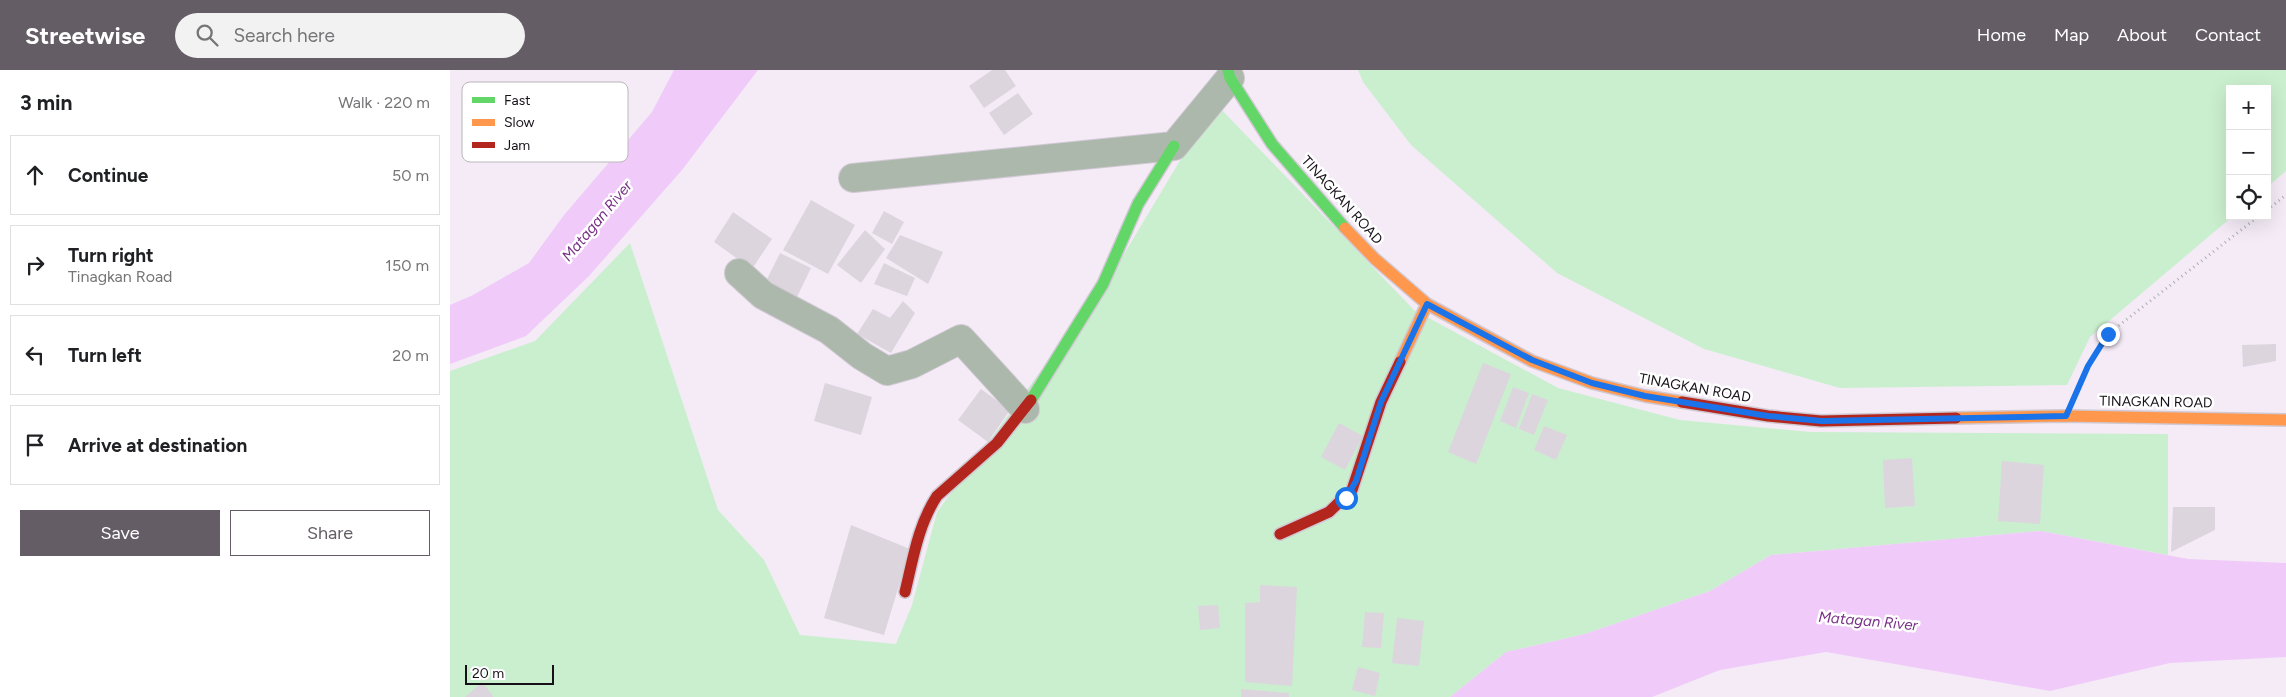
<!DOCTYPE html>
<meta charset="utf-8">
<style>
:root{--surface:#fff;--page:#f2f2f2;--text:#202124;--muted:#757577;--line:#e0e0e0;--accent:#645d66}
body{margin:0;font-family:Figtree,sans-serif;background:var(--page);color:var(--text)}
.controls{position:absolute;right:15px;top:15px;display:grid;overflow:hidden;border-radius:0px;box-shadow:0 5px 20px #0002}
.controls button{width:45px;height:45px;display:grid;place-items:center;padding:0;border:0;border-bottom:1px solid var(--line);background:var(--surface);color:var(--text);font:25px sans-serif}
.scale{position:absolute;left:15px;bottom:12px;width:89px;box-sizing:border-box;padding-left:5px;border:2px solid #161018;border-top:0;font-size:14px;line-height:18px;white-space:nowrap;color:#161018;-webkit-text-stroke:4px #fff;paint-order:stroke}
.stop{position:absolute;width:15px;height:15px;margin:-11px;border:4px solid #1a73e8;border-radius:50%;background:#fff}
.stop.end{background:#1a73e8;border-color:#fff;box-shadow:0 1px 5px #0008}
.list{margin:0;padding:0;list-style:none}
h2{display:flex;justify-content:space-between;align-items:center;height:65px;margin:0;padding:0 20px;font-size:21px}
h2 small{font-size:16px;font-weight:400;color:var(--muted)}
.list li{display:grid;grid-template-columns:32px 1fr auto;gap:15px;align-items:center;box-sizing:border-box;height:80px;margin:0 10px 10px;padding:0 10px;border:1px solid var(--line);border-radius:0px}
.list b{display:block;font-size:19px;white-space:nowrap}
.list p{margin:0;font-size:16px;white-space:nowrap;color:var(--muted)}
.list em{font-size:16px;font-style:normal;color:var(--muted)}
.actions{display:flex;gap:10px;padding:15px 20px}
.actions a{flex:1;padding:11px 0;border:1px solid var(--accent);border-radius:0px;text-align:center;font-size:18px;color:var(--accent)}
.actions .main{background:var(--accent);color:#fff}
.icon{flex:none;width:28px;height:28px;fill:none;stroke:currentColor;stroke-width:2;stroke-linecap:round;stroke-linejoin:round}
.map{position:relative;flex:none;width:1836px;height:627px;overflow:hidden}
header{display:flex;align-items:center;gap:30px;box-sizing:border-box;height:70px;padding:0 25px;background:var(--accent);color:#fff}
header strong{font-size:24px}
nav{display:flex;gap:28px;margin-inline-start:auto;font-size:18px}
.search{width:350px;height:45px;background:var(--page);display:flex;align-items:center;gap:12px;box-sizing:border-box;padding:0 18px;border-radius:28px;color:var(--muted);font-size:19px}
main{display:flex}
aside{flex:1;background:var(--surface)}
.map>svg:first-child{display:block}
.green{fill:#caefce}
.water{fill:#f0cbf9}
.building{fill:#dcd5de}
.lines{fill:none;stroke-linecap:round;stroke-linejoin:round}
.street-casing{stroke:#d0c9d2;stroke-width:30}
.fast-casing{stroke:#d0c9d2;stroke-width:14}
.slow-casing{stroke:#d0c9d2;stroke-width:14}
.jam-casing{stroke:#d0c9d2;stroke-width:14}
.path{stroke:#aab0ac;stroke-width:3;stroke-dasharray:1 4;stroke-linecap:butt}
.street{stroke:#acb8ac;stroke-width:28}
.fast{stroke:#63d668;stroke-width:11}
.slow{stroke:#ff974d;stroke-width:11}
.jam{stroke:#b3261e;stroke-width:11}
.route{stroke:#1a73e8;stroke-width:6}
.labels{text-anchor:middle;dominant-baseline:central;stroke-width:5;stroke-linejoin:round;paint-order:stroke}
.street-label{font-size:14px;fill:#161018;stroke:#fff}
.water-label{font-size:15px;font-style:italic;fill:#783087;stroke:#fff}
.key{fill:#fff;stroke:#b9b7ba;stroke-width:1}
.key-label{font-size:14px;fill:#161018}
</style>
<header>
<strong>Streetwise</strong>
<div class="search"><svg class="icon" aria-label="search" viewBox="0 0 24 24"><circle cx="10" cy="10" r="6"/><path d="M15 15l6 6"/></svg>Search here</div>
<nav><a>Home</a><a>Map</a><a>About</a><a>Contact</a></nav>
</header>
<main>
<aside>
<h2>3 min<small>Walk · 220 m</small></h2>
<ul class="list">
<li><svg class="icon" aria-label="ahead" viewBox="0 0 24 24"><path d="M12 20V5M6 11l6-6 6 6"/></svg><div><b>Continue</b></div><em>50 m</em></li>
<li><svg class="icon" aria-label="right" viewBox="0 0 24 24"><path d="M7 20v-9h11M14 6l5 5-5 5"/></svg><div><b>Turn right</b><p>Tinagkan Road</p></div><em>150 m</em></li>
<li><svg class="icon" aria-label="left" viewBox="0 0 24 24"><path d="M17 20v-9H6M10 6l-5 5 5 5"/></svg><div><b>Turn left</b></div><em>20 m</em></li>
<li><svg class="icon" aria-label="arrive" viewBox="0 0 24 24"><path d="M6 21V4h12l-3 4 3 4H6"/></svg><div><b>Arrive at destination</b></div></li>
</ul>
<div class="actions"><a class="main">Save</a><a>Share</a></div>
</aside>
<div class="map">
<svg width="1836" height="627" viewBox="0 0 1836 627">
<rect width="100%" height="100%" fill="#f4ebf7"/>
<path class="green" d="M908,0H1836V101L1817,117V19H1780V146H1783L1640,267L1617,315L1390,318L1254,279L1107,203L961,75L913,12Z
M769,37L964,240L1108,318L1230,350L1361,362L1718,364V485L1591,461L1321,485L1260,521L1135,564L1056,582L1000,627H0V301L85,271L180,173L268,440L314,490L350,565L446,574L462,535L487,442L662,204L731,89Z"/>
<path class="water" d="M224,0H308L232,100L139,206L76,266L0,294V235L23,225L79,193L114,145L202,42Z
M1591,461L1738,489L1836,493V587L1720,593L1600,621L1376,582L1270,600L1202,627H1000L1056,582L1135,564L1260,521L1321,485Z"/>
<path class="building" d="M542,0H555L566,16L534,38L519,16Z
M568,23L583,44L554,65L539,43Z
M361,130L405,155L378,204L333,180Z
M434,141L454,152L442,174L422,163Z
M283,142L322,169L302,199L264,172Z
M415,160L435,179L411,213L387,195Z
M450,165L493,182L478,214L436,188Z
M330,183L361,198L347,227L316,211Z
M434,193L465,208L457,226L424,214Z
M453,231L465,243L441,283L407,264L423,239L440,248Z
M1826,274V291L1793,297L1792,275Z
M1033,293L1061,304L1026,394L998,382Z
M375,313L422,327L411,365L364,351Z
M1063,317L1079,323L1066,358L1050,351Z
M531,319L560,340L538,372L508,350Z
M1082,324L1098,330L1084,365L1069,359Z
M889,353L913,366L895,400L871,387Z
M1094,356L1117,365L1106,390L1084,380Z
M1462,388L1465,436L1435,438L1433,390Z
M1552,391L1594,395L1590,454L1548,451Z
M1723,437H1765V460L1721,482Z
M401,455L460,479L434,565L374,548Z
M810,515L847,517L842,616L795,612V533L810,532Z
M768,535L770,558L750,560L748,536Z
M915,542L934,543L931,578L912,577Z
M947,548L974,551L969,596L942,593Z
M908,597L930,603L925,626L902,620Z
M32,612L44,627H15Z
M791,619L839,623V627H791Z"/>
<g class="lines">
<g class="street-casing">
<path id="street" d="M403,108L724,76L780,8
M289,203L313,225L379,260L412,286L437,301L462,294L511,269L575,339"/>
</g>
<g class="fast-casing">
<path id="fast" d="M778,0L780,8L822,74L895,158
M581,330L653,214L688,134L724,76"/>
</g>
<g class="slow-casing">
<path id="slow" d="M895,158L925,189L977,234L1082,291L1142,313L1195,326L1232,332
M950,292L977,234
M1506,348L1616,346L1836,350"/>
</g>
<g class="jam-casing">
<path id="jam" d="M1232,332L1318,346L1371,351L1506,348
M830,464L879,442L902,420L931,332L950,292
M455,522C463,489 468,455 487,426L547,373L581,330"/>
</g>
<path class="path" d="M1817,140L1836,125
M1629,318L1647,279L1658,264L1809,146"/>
<use href="#street" class="street"/>
<use href="#fast" class="fast"/>
<use href="#slow" class="slow"/>
<use href="#jam" class="jam"/>
</g>
<g class="lines">
<path class="route" d="M896,428L906,411L931,332L977,234L1082,290L1142,313L1195,326L1318,346L1372,351L1616,346L1638,296L1658,264"/>
</g>
<g class="labels">
<g class="street-label">
<text transform="translate(892 130) rotate(48)">TINAGKAN ROAD</text>
<text transform="translate(1245 318) rotate(10)">TINAGKAN ROAD</text>
<text transform="translate(1706 332) rotate(1)">TINAGKAN ROAD</text>
</g>
<g class="water-label">
<text transform="translate(147 151) rotate(-50)">Matagan River</text>
<text transform="translate(1418 551) rotate(5)">Matagan River</text>
</g>
</g>
<rect x="12" y="12" width="166" height="80" rx="8" class="key"/>
<rect x="22" y="27" width="23" height="6" fill="#63d668"/>
<rect x="22" y="49" width="23" height="7" fill="#ff974d"/>
<rect x="22" y="72" width="23" height="6" fill="#b3261e"/>
<g class="key-label">
<text x="54" y="35">Fast</text>
<text x="54" y="57">Slow</text>
<text x="54" y="80">Jam</text>
</g>
</svg>
<div class="controls">
<button>+</button>
<button>−</button>
<button><svg class="icon" aria-label="locate" viewBox="0 0 24 24"><circle cx="12" cy="12" r="6"/><path d="M12 2v4M12 18v4M2 12h4M18 12h4"/></svg></button>
</div>
<div class="scale">20 m</div>
<div class="stop" style="left:896px;top:428px"></div>
<div class="stop end" style="left:1658px;top:264px"></div>
</div>
</main>
